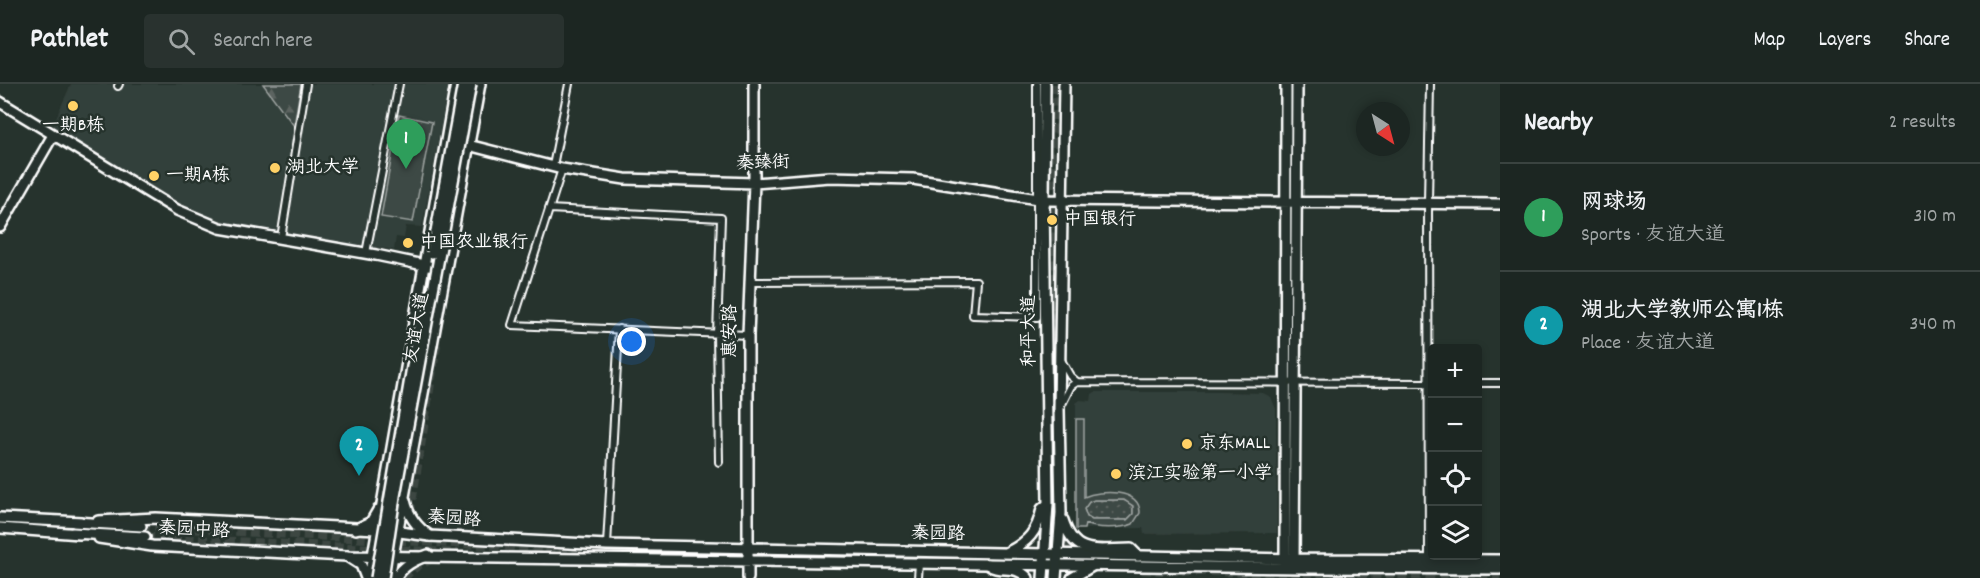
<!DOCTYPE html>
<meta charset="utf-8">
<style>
:root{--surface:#1c2622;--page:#29322f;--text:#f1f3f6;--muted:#a0a5a5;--line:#3a4340;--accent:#2563eb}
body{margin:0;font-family:Dekko,"LXGW WenKai TC",sans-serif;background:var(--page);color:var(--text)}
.controls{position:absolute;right:18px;bottom:18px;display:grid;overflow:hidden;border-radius:6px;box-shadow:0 3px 9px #0003}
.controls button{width:54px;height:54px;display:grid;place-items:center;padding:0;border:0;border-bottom:2px solid var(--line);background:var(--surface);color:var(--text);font:30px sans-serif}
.compass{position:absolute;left:1356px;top:18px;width:54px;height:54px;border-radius:50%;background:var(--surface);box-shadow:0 3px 9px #0003;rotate:144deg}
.you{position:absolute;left:632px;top:258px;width:21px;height:21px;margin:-15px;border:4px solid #fff;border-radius:50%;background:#1a73e8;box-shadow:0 0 0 9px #1a73e833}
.badge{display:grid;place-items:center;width:39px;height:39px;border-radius:50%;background:var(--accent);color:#fff;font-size:20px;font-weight:700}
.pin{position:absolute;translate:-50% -50px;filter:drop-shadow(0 2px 3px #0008)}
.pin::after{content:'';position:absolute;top:32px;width:21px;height:18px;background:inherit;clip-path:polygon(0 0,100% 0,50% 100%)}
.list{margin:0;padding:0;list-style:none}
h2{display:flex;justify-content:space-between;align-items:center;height:78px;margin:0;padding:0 24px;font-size:26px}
h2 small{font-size:20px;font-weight:400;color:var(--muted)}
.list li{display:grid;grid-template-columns:39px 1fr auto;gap:18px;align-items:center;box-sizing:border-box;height:108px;padding:0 24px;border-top:2px solid var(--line)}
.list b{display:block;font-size:22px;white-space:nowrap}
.list p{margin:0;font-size:20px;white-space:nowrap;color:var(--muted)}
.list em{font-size:20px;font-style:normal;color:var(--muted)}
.icon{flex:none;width:33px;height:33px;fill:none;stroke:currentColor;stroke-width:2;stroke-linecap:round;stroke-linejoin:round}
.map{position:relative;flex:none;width:1500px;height:494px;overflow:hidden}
header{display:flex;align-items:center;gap:36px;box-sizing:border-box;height:84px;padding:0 30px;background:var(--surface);border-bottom:2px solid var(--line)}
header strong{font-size:28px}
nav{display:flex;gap:33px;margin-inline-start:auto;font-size:21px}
.search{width:420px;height:54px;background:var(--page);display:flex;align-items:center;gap:15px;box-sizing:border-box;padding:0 21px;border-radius:6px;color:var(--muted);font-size:22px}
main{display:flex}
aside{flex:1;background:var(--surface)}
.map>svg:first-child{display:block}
.built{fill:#333f3a}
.grass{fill:url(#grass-dots);stroke:#9ea4a2;stroke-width:1.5}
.forest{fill:url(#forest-firs);stroke:#9ea4a2;stroke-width:1.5}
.pitch{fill:#3e4944;stroke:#9ea4a2;stroke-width:1.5;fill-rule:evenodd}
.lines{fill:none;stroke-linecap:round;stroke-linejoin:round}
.primary-tunnel{stroke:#3c4742;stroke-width:9;stroke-dasharray:9 4.5;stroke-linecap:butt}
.street-casing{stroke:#fff;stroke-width:10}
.secondary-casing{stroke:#fff;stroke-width:14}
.primary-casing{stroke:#fff;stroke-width:14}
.street{stroke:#26332d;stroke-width:6}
.secondary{stroke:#26332d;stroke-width:9}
.primary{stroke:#26332d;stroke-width:9}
.primary-bridge-casing{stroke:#fff;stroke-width:14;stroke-linecap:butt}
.primary-bridge{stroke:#26332d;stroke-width:9}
.poi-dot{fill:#ffd166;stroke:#26332d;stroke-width:2}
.labels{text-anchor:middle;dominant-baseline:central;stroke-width:5;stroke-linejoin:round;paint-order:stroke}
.poi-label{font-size:18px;fill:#fff;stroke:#26332d;text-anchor:start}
.street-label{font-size:18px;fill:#fff;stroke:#26332d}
</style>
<header>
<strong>Pathlet</strong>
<div class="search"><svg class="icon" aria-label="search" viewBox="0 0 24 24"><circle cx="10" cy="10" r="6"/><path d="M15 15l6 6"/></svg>Search here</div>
<nav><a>Map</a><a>Layers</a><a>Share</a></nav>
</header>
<main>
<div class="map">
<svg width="1500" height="494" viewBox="0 0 1500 494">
<defs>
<pattern id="grass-dots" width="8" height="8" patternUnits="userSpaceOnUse" patternTransform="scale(1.5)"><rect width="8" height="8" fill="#3e4944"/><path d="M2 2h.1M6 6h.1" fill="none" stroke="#5b6460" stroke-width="1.8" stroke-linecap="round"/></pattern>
<pattern id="forest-firs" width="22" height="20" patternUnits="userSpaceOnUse" patternTransform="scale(1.5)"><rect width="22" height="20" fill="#3e4944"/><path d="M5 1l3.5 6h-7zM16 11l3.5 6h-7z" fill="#5b6460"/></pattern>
</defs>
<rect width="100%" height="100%" fill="#26332d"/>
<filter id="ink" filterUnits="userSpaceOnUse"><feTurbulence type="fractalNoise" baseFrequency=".0167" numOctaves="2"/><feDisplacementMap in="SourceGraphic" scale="12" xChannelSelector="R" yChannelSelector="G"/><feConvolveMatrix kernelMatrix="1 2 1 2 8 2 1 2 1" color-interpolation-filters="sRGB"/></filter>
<g filter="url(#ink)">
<path class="built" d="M71,0H449L422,143L406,142L404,154L396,153L394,166L219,140L181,123L51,45Z
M1095,308H1220L1263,309L1271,313L1276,325L1277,449L1144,450L1143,444L1076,445V319L1080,316L1091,317L1092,310Z"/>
<path class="grass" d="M1094,416H1124L1133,422V430L1127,436H1092L1087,433L1084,425L1089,418Z"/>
<path class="forest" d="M263,0H301L294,42Z"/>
<path class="pitch" d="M399,31L432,38L413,138L381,133Z
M1076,335H1084V413C1100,406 1140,404 1140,429L1133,440C1121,445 1096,445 1085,440L1084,445H1076ZM1094,416H1124L1133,422V430L1127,436H1092L1087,433L1084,425L1089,418Z"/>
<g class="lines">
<path class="primary-tunnel" d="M1055,0L1053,427C1057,454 1073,474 1101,479
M410,429L437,258
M141,442L556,465L915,475
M145,453L457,469
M1142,486L1500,494
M403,494L417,482L436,473"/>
<g class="street-casing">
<path id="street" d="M118,2L119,0
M553,82L569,0
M562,85L512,241L748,251
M549,125L721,134L717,250L719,378
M281,154L306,0
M366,169L399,0
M749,198L976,197L973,231L1037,233V0
M1061,276L1070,292L1077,298L1432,299
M1478,299H1500
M1060,324L1071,302L1077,298
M607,461L619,245
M1429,476L1428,119L1430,0
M918,494L919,479"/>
</g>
<g class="secondary-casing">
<path id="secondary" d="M0,18L177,126L220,144L376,171L443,185
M468,61L562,85L625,95L754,99L830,93L913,95L1044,116L1500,120
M0,143L53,51
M0,434L81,438
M98,437L156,434L377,445L430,452L607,461L1294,475L1500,476
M0,444L80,450
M99,454L152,462L347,472L1306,484L1500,485
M1294,479L1297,0
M1285,481L1286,0
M748,494V251L754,99V0"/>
</g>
<g class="primary-casing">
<path id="primary" d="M405,416C408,431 416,443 430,452
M1063,436C1075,474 1098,465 1131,465L1138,472
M74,438L141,442
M356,445L371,438L378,426
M73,449L145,453
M1008,468C1028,458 1037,448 1042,425L1048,420
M347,472L361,481L366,494
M987,480C1000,490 1014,479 1028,494
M369,494L456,0
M389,494L480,0
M396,494C403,481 415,476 428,471
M1043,494L1048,420L1044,116L1045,0
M1056,494L1061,429L1059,326L1064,0
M1072,494L1094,481"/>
</g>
<use href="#street" class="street"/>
<use href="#secondary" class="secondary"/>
<use href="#primary" class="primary"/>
<g class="primary-bridge-casing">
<path id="primary-bridge" d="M432,169L463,0
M376,494L421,230
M383,494L395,412L471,0"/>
</g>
<use href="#primary-bridge" class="primary-bridge"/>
</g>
</g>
<g class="poi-dot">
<circle cx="73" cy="22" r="6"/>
<circle cx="275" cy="84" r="6"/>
<circle cx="154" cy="92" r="6"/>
<circle cx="1052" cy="136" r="6"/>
<circle cx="408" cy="159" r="6"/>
<circle cx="1187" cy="360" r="6"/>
<circle cx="1116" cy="390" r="6"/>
</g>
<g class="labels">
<g class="poi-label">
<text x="73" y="42" text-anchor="middle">一期B栋</text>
<text x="287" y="84">湖北大学</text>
<text x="166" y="92">一期A栋</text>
<text x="1064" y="136">中国银行</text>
<text x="420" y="159">中国农业银行</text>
<text x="1199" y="360">京东MALL</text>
<text x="1128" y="390">滨江实验第一小学</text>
</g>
<g class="street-label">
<text transform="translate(763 80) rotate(-2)">秦臻街</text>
<text transform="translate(418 244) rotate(-80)">友谊大道</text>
<text transform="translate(731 247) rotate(-90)">惠安路</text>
<text transform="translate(1030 247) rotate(-90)">和平大道</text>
<text transform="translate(454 436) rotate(4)">秦园路</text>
<text transform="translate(194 447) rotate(3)">秦园中路</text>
<text transform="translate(938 451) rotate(1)">秦园路</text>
</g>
</g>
</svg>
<div class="controls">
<button>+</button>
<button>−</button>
<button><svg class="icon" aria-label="locate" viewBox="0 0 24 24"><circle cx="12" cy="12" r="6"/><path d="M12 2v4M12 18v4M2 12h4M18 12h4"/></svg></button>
<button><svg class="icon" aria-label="layers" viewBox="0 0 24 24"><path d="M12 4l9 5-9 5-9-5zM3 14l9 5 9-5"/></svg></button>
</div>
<svg class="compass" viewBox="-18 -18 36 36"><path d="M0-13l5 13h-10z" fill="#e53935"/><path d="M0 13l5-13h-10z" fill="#a0a5a5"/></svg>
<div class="you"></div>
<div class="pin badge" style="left:406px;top:85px;background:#2e9e5b">1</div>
<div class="pin badge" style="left:359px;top:392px;background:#0f9aa8">2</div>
</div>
<aside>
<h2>Nearby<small>2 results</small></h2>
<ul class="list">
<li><span class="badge" style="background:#2e9e5b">1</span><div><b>网球场</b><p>Sports · 友谊大道</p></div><em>310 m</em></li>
<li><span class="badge" style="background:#0f9aa8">2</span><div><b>湖北大学教师公寓1栋</b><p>Place · 友谊大道</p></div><em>340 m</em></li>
</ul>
</aside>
</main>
